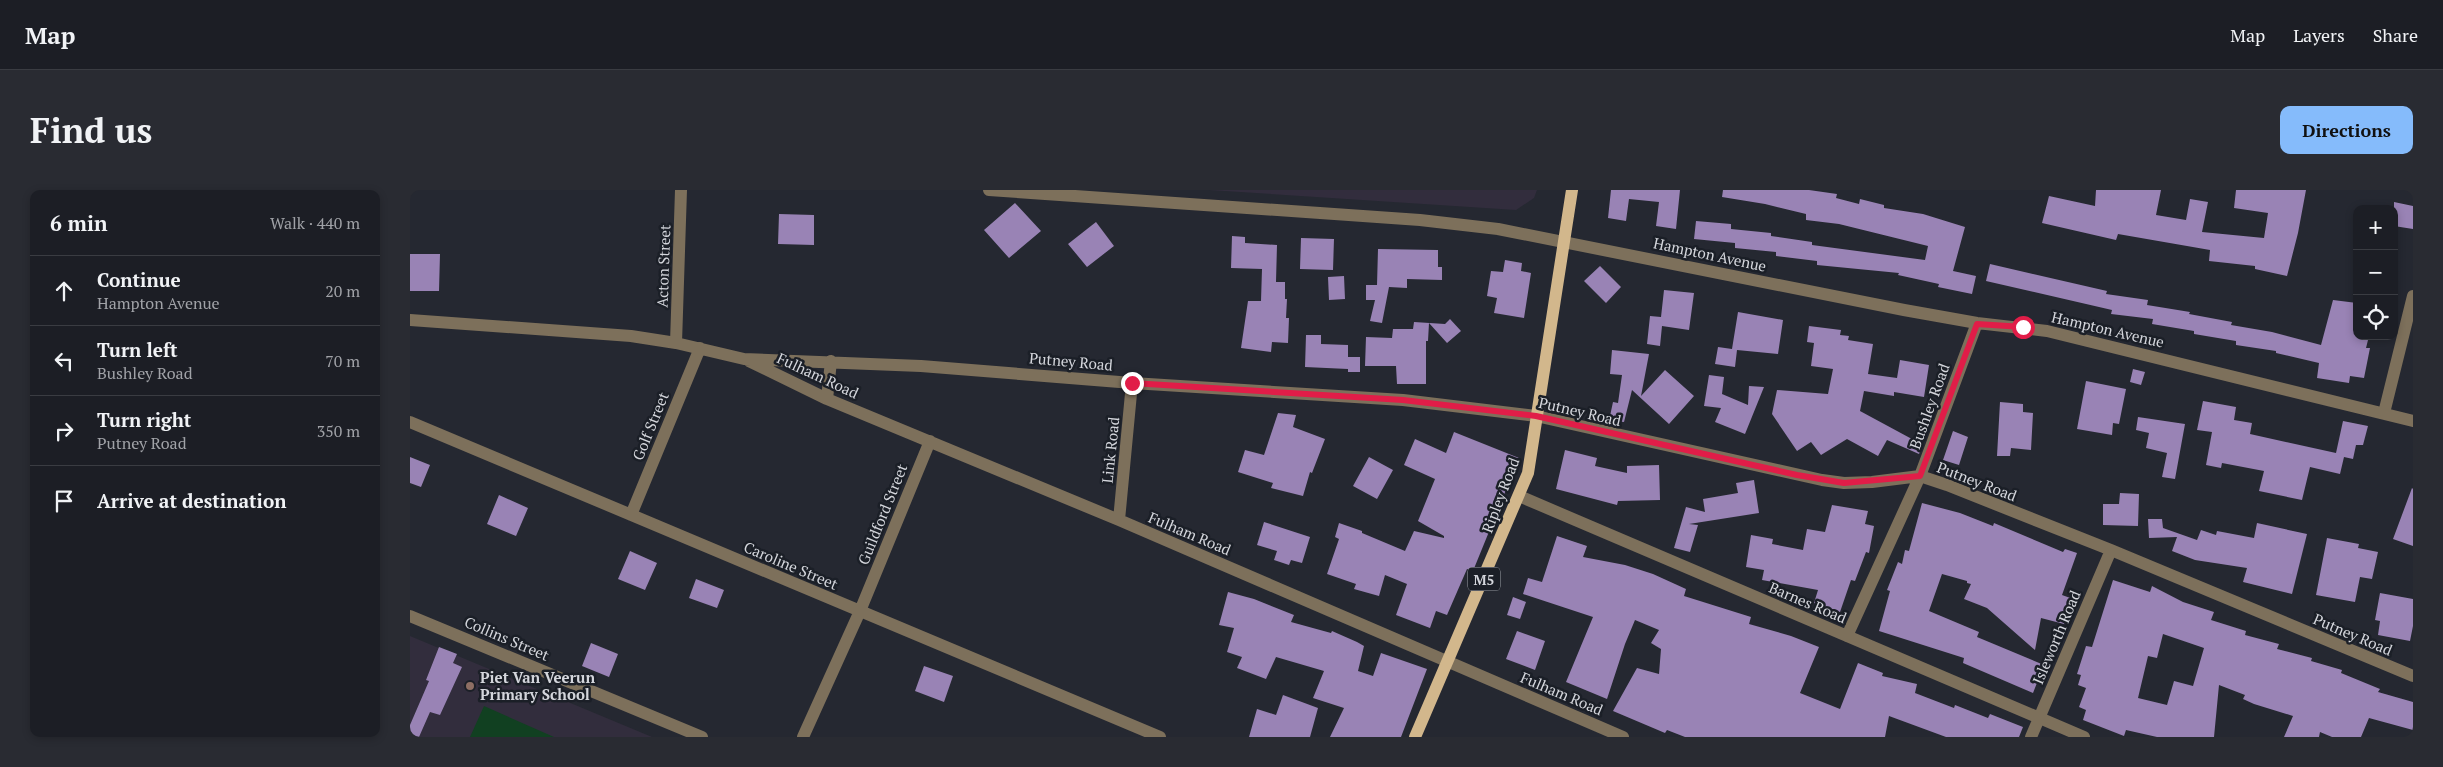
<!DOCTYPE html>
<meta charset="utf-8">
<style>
:root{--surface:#1c1e25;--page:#292b32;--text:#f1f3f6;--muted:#a0a2a7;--line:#3a3c42;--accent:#85bbfb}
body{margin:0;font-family:"PT Serif",serif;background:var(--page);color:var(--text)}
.controls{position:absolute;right:15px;top:15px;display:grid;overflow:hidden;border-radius:10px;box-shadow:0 2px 8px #0003}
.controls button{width:45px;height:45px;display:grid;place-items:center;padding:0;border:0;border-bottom:1px solid var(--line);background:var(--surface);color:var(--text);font:25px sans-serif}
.stop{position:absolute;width:15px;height:15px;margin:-11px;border:4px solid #e11d48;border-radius:50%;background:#fff}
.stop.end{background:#e11d48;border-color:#fff;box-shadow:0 1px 5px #0008}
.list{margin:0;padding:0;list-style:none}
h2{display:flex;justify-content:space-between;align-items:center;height:65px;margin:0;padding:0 20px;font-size:21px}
h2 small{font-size:16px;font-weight:400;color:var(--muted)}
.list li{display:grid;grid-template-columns:32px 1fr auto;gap:15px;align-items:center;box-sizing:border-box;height:70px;padding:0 20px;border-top:1px solid var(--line)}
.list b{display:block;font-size:19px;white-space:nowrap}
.list p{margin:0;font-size:16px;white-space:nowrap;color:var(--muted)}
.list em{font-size:16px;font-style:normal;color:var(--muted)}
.icon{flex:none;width:28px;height:28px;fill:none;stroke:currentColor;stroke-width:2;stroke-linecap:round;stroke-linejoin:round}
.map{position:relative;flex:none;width:2003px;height:547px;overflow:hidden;border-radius:10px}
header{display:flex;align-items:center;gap:30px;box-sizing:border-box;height:70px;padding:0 25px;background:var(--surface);border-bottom:1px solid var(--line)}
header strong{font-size:24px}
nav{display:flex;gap:28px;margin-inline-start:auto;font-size:18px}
.intro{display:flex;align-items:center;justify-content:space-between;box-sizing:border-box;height:120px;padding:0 30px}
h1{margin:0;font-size:35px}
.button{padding:12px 22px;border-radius:10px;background:var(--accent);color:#111;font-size:18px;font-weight:700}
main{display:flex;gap:30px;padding:0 30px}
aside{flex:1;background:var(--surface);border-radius:10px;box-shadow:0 2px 8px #0003}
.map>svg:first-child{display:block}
.education{fill:#322d3d}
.green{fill:#114021}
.building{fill:#9983b5;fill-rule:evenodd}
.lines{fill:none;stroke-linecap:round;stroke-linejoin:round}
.minor{stroke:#7d705b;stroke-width:12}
.major{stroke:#d2b78c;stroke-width:12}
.route{stroke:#e11d48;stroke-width:6}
.education-dot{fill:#8d6e63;stroke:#1b1f27;stroke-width:2}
.labels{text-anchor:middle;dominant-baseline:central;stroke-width:5;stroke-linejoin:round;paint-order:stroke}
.shield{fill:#1b1f27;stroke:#9c9fa6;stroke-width:1}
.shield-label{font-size:14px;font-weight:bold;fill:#d4d6dc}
.street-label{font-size:15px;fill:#d4d6dc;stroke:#1b1f27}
.poi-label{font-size:15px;font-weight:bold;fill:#d4d6dc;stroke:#1b1f27;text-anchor:start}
</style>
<header>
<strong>Map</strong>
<nav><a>Map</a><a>Layers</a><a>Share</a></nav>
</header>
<div class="intro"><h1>Find us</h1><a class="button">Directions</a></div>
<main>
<aside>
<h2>6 min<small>Walk · 440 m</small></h2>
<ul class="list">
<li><svg class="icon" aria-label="ahead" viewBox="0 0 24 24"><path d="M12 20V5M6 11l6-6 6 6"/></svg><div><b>Continue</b><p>Hampton Avenue</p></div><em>20 m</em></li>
<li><svg class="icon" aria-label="left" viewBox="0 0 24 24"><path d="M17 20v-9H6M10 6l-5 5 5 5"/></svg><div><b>Turn left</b><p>Bushley Road</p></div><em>70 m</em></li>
<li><svg class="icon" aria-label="right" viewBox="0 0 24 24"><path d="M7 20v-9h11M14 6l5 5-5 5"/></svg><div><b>Turn right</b><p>Putney Road</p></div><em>350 m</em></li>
<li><svg class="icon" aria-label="arrive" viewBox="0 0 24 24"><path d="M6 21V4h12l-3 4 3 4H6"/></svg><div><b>Arrive at destination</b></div></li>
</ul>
</aside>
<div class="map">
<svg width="2003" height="547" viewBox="0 0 2003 547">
<rect width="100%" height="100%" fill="#252831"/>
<path class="education" d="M799,0H1127L1124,8L1106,20Z
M0,446L242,547H0Z"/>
<path class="green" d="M74,516L144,547H60Z"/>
<path class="building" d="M1201,0H1270L1266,39L1246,36L1249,12L1219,9L1216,31L1198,28Z
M1313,0H1399L1427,4L1426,8L1449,14L1450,9L1474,15V18L1513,24L1555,37L1543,81L1566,86L1562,104L1528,97L1529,94L1488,85L1489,83L1407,75V71L1366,66V62L1325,58V53L1284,49L1286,31L1321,34V39L1361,43V46L1402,52V55L1515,70L1518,56L1429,34L1396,30V24L1355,14L1312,7Z
M1686,0H1751L1746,25L1776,30L1780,9L1798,12L1792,42L1854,48L1858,23L1824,18L1826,0H1896L1888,43L1877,86L1845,79V76L1799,71L1800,60L1708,44L1706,50L1632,33L1639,6L1685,16Z
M1984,12L2003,16V39L1984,36Z
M605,13L631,41L599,68L574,40Z
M369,24L404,25V55L368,54Z
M686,32L704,56L677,77L658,54Z
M822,46L835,47V53L867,55L866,92H875V109H877L876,128H879L878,153L862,152L861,162L831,158L838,111H851L852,79L821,78Z
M891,48L924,49L923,80L890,79Z
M968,59L1028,60V77H1032V90L997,89V98L979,97L972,133L960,131L965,110H956V95H967Z
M0,64H30L29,101H0Z
M1095,70L1112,73L1111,81L1121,83L1114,128L1084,123L1087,108L1077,106L1081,81L1093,82Z
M1580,74L1697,101L1696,104L1738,110L1737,115L1780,122L1779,124L1822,132L1821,135L1862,142L1911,155L1923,110L1947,113V148L1958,150L1956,158H1960L1954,188L1940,186L1939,193L1907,188L1909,173L1866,163V161L1826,155V151L1784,144V141L1742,134L1743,129L1701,124L1702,120L1576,91Z
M1190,76L1211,97L1196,113L1174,91Z
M934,86L935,109L919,110L918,87Z
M1254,100L1284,103L1279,140L1252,136L1250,156L1237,154L1240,126L1251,127Z
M1328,122L1373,130L1368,164L1327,160L1325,177L1305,174L1308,157L1322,159Z
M1040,129L1051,141L1037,153L1019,133L1018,151H1016V194H987L986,176H955L956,147L982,148L983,139H1003L1004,132L1035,134Z
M1399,136L1431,140L1430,145L1439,146L1438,150L1463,154L1458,184L1487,188L1490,170L1519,175L1514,207L1484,202V206L1454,201L1450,221L1513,255L1509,264L1477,250L1468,266L1437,249L1411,265L1401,252L1387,261L1362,224L1367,200L1418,204L1423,179L1401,176L1404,153L1397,152Z
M896,145H911V154L938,155V167H950V182H938V179L895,177Z
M1202,160L1239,164L1231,206L1255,180L1284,206L1259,234L1222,200L1214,232L1205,231L1206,228L1200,226L1203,212L1208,213L1212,185L1200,184Z
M1723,179L1735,182L1731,195L1720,192Z
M1299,185L1314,187L1312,204L1338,215L1339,196L1354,197L1335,244L1305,232L1311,218L1294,216Z
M1676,191L1716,199L1709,234L1703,233L1702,245L1667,239Z
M1793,211L1826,217L1824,230L1842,233L1840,244L1926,263L1933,231L1958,236L1953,255H1946L1943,269L1934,267L1930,284L1900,277L1892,310L1849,301L1854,281L1812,273L1811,278L1796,275L1802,242L1787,240Z
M1590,212L1613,214V222L1623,223L1621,260L1601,258L1600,266H1587Z
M868,223L886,225L883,237L915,249L902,283L900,282L893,306L861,298L863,293L828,282L835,260L854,265Z
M1728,227L1775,234L1765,289L1752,287L1757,263L1736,258L1739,243L1726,240Z
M1543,241L1558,247L1549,275L1533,270Z
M1044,242L1109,268L1063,381L1057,379L1037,425L1026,421L1020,438L986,425L997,394L975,385L969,406L944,399L946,394L917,384L929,349L925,347L929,333L952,341V343L995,361L1004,341L1034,348V346L1008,331L1025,289L994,275L1005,249L1036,263Z
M1155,260L1187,268L1185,276L1217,283V276L1249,275L1250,310L1208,311L1207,315L1146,299Z
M0,267L20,275L11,297L0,293Z
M959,267L983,280L967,309L943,296Z
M1344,290L1349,323L1279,334L1288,335L1280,362L1264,358L1276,317L1295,322L1293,309L1328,303L1326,293Z
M2002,298L2003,299V356L1983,349Z
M1710,303L1729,304L1728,336L1693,335V314H1709Z
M89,305L118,318L106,346L77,334Z
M1512,313L1550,323L1583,336L1584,333L1653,362L1655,359L1667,363L1652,405L1663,409L1654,434L1631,428L1625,460L1577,418L1554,409L1561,394L1557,393V391L1532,384L1519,421L1569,442L1567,447L1634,475L1623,503L1553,473L1554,468L1469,441L1480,401L1477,400L1488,372L1492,374L1495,360L1499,361Z
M1422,315L1458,321L1455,334L1464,336L1459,363L1456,362L1445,391L1441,390L1430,422L1404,413L1408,400L1352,390L1354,380L1336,377L1341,345L1363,349L1362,354L1393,360L1397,339L1415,342Z
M1738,329H1752L1753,338L1787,350L1791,340L1806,345L1807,341L1844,348L1847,333L1897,344L1882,404L1833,392L1837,378L1785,370L1762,361L1767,347L1739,348Z
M854,332L900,347L892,373L881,370L879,375L864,370L867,361L847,355Z
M1147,346L1177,356L1173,367L1215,375L1243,384L1276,399L1274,406L1341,427L1339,434L1381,446L1409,457L1390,503L1430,519L1448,473L1473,483L1472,486L1507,494L1505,503L1544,518L1545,515L1578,528L1580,524L1613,537L1609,547H1536L1479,526L1475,547H1275L1257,540L1255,543L1203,521L1227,478L1249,484L1251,459L1241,453L1249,440L1225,430L1215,454L1197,509L1156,492L1183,427L1113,404L1118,388L1132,392Z
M1917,348L1949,354L1948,358L1968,362L1962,389L1950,387L1945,412L1906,405Z
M220,361L247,373L235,400L208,389Z
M286,389L314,400L307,418L279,408Z
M1703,390L1740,402L1742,396L1773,412L1804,422L1801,430L1836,441L1835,445L1869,454L1867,459L1902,468L1901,471L1932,480L1931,483L1970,499L1968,502L2003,512V540L1959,528L1951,547H1922L1910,542L1909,547H1874L1883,526L1844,514L1833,509L1835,505L1809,495L1804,547H1747L1716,540L1714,546L1673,530L1676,520L1669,517L1676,498L1668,495L1671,485L1667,484L1676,456L1682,457ZM1753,444L1794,458L1783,496L1764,491L1757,515L1728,508L1738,466L1747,468Z
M818,402L844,409L884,425L881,432L921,443L922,441L947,452L954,456L948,481L963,486L971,463L1017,479L991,547H920L934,518L903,508L914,481L866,467L856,489L827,478L832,467L817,462L824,438L809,435Z
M1970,403L2003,409V436L2000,451L1968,445L1970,431L1965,430Z
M1103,407L1116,412L1110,429L1097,425Z
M1107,441L1135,451L1125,480L1096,469Z
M181,453L208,464L199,487L172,476Z
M29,457L47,464L43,473L52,477L30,525L20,522L9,547H0V535L19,491L16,490Z
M514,476L543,486L534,512L505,501Z
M873,505L908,518L900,547H839L847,519L866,525Z"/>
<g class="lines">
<path class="minor" d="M579,0L1010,30L1088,39L1494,120L1567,133L1637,141L2003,231
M0,130L221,146L266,153L334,169L511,176L722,193L993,210L1126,226L1412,290L1434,293L1462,292L1510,286L1537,295L1701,360L2003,486
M266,153L271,0
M339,171L417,209L709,330L1213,547
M417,209L421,171
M1974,223L2003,106
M0,232L750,547
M1109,306L1674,547
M221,325L290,158
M709,330L722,193
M0,426L292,547
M1437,446L1510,286L1567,133
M393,547L450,421L520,251
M1621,547L1701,360"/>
<path class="major" d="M1005,547L1118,283L1162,0"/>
</g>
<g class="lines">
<path class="route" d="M722,193L993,210L1126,226L1387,285L1434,293L1510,286L1567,134L1613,137"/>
</g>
<circle class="education-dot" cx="60" cy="496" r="5"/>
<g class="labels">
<rect class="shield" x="1058" y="377.5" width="32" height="23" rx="4"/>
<g class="shield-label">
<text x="1074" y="389">M5</text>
</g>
<g class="street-label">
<text transform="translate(1300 64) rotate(12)">Hampton Avenue</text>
<text transform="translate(253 76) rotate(-88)">Acton Street</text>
<text transform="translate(1698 139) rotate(13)">Hampton Avenue</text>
<text transform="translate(661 171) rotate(5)">Putney Road</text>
<text transform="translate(408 185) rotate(25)">Fulham Road</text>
<text transform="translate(1519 216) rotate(-70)">Bushley Road</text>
<text transform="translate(1170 221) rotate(13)">Putney Road</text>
<text transform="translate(240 236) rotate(-68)">Golf Street</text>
<text transform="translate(700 260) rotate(-84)">Link Road</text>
<text transform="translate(1567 291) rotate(21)">Putney Road</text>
<text transform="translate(1090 305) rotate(-69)">Ripley Road</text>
<text transform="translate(472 324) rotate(-68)">Guildford Street</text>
<text transform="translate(780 343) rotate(23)">Fulham Road</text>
<text transform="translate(381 375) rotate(23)">Caroline Street</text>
<text transform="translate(1398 412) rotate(23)">Barnes Road</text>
<text transform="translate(1943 444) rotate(23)">Putney Road</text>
<text transform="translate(1646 447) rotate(-67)">Isleworth Road</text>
<text transform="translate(97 448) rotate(23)">Collins Street</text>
<text transform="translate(1152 503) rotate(23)">Fulham Road</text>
</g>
<g class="poi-label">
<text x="70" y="487">Piet Van Veerun<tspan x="70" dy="17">Primary School</tspan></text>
</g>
</g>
</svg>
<div class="controls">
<button>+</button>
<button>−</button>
<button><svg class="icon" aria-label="locate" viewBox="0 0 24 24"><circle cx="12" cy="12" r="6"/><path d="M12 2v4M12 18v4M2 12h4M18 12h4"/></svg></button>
</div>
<div class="stop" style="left:1613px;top:137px"></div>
<div class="stop end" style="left:722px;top:193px"></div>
</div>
</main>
